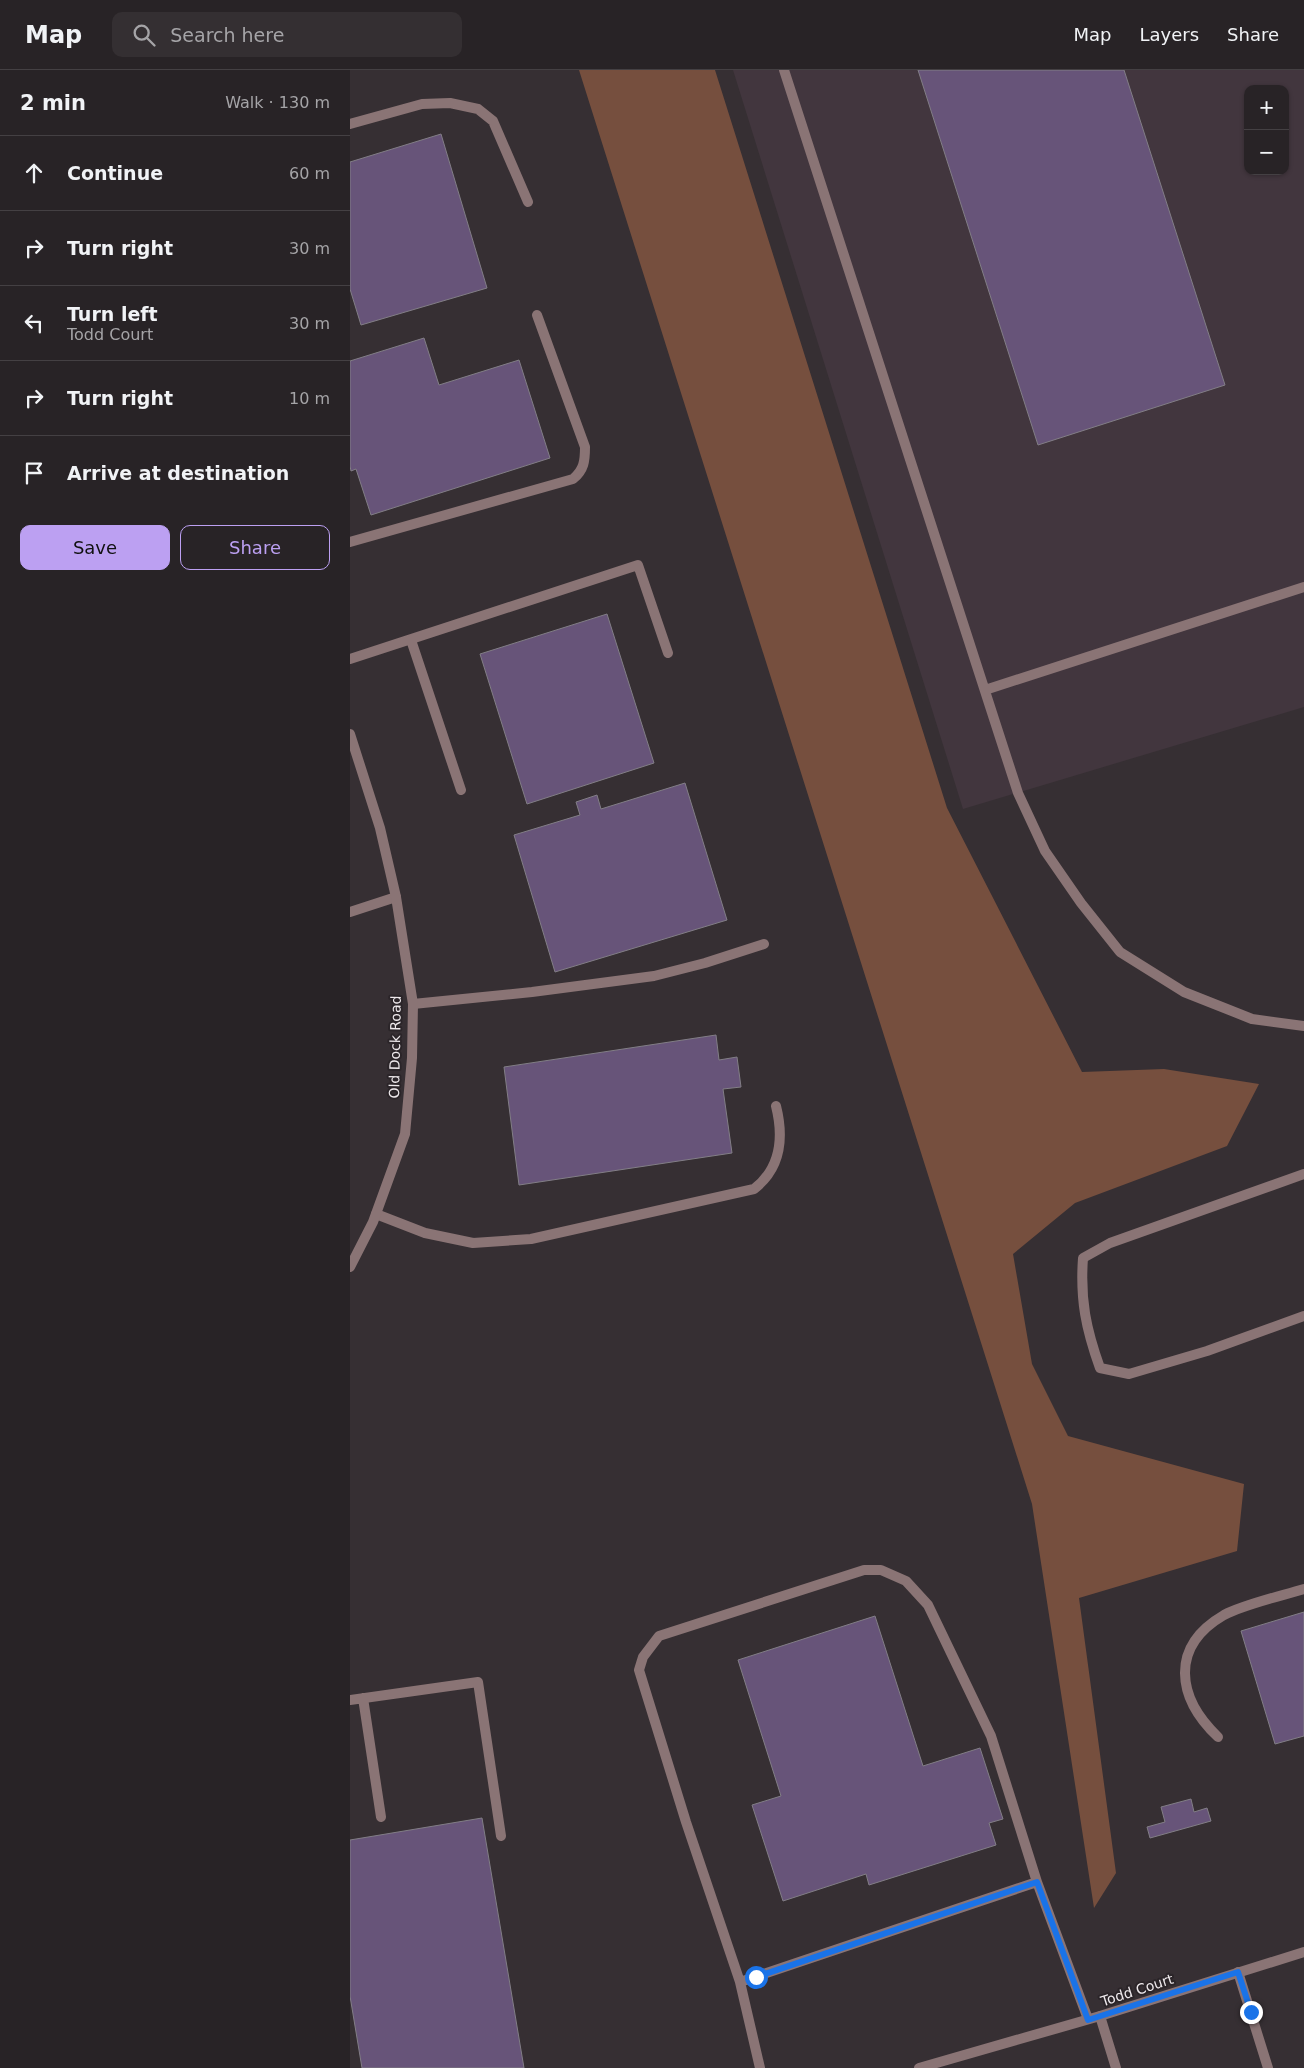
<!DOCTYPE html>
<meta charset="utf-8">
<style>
:root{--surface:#282326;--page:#342f32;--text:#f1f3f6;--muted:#a5a4a7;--line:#444043;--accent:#bca0f2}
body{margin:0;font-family:"DejaVu Sans",sans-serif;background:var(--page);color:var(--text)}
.controls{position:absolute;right:15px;top:15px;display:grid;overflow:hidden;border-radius:10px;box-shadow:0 1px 4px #0004}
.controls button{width:45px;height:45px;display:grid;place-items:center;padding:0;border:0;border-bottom:1px solid var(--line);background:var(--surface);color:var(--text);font:25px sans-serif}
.stop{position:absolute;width:15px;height:15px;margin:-11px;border:4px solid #1a73e8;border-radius:50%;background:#fff}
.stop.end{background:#1a73e8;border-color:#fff;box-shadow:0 1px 5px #0008}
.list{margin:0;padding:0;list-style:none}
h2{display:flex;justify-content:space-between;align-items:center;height:65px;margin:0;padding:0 20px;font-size:21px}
h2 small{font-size:16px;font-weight:400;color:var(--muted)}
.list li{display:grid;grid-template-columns:32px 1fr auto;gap:15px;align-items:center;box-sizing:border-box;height:75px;padding:0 20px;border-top:1px solid var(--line)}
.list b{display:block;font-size:19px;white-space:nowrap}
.list p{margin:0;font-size:16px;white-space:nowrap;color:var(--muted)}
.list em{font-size:16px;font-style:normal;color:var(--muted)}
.actions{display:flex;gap:10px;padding:15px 20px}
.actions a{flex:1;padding:11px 0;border:1px solid var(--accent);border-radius:10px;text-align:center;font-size:18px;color:var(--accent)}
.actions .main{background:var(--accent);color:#111}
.icon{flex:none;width:28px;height:28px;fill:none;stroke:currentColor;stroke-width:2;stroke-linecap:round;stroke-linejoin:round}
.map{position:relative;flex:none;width:954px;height:1998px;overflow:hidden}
header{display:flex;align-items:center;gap:30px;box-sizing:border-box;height:70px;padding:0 25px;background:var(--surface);border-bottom:1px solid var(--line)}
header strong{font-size:24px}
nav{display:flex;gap:28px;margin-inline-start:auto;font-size:18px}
.search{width:350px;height:45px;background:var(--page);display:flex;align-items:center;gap:12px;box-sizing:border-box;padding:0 18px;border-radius:10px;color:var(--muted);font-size:19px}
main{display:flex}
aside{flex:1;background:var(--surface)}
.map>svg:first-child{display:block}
.built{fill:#42363e;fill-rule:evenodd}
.green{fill:#764f3e}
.building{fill:#675479;stroke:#827e86}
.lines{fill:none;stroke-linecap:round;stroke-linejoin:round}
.lane{stroke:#8a7475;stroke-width:10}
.street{stroke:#8a7475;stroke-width:10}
.route{stroke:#1a73e8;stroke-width:6}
.labels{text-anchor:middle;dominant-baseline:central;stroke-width:4;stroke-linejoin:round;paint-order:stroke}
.street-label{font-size:14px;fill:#eee9ec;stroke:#2b2529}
</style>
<header>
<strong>Map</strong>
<div class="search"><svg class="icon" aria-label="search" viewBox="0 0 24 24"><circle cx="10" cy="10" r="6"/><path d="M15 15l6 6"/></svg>Search here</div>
<nav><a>Map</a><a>Layers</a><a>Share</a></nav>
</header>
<main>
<aside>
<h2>2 min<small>Walk · 130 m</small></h2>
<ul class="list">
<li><svg class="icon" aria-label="ahead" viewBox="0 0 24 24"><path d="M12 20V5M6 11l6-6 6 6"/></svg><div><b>Continue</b></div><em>60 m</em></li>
<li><svg class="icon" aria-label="right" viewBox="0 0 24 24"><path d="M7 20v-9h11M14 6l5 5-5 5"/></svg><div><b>Turn right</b></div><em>30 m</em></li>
<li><svg class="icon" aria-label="left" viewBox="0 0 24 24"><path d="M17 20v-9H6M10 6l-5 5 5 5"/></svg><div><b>Turn left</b><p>Todd Court</p></div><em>30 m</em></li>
<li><svg class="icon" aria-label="right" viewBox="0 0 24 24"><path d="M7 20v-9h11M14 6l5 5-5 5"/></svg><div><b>Turn right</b></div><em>10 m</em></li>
<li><svg class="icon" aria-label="arrive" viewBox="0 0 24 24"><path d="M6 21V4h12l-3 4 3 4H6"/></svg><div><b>Arrive at destination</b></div></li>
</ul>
<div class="actions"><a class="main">Save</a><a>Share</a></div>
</aside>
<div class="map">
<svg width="954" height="1998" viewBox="0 0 954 1998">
<rect width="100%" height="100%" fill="#362f33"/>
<path class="built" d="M383,0H954V637L613,739ZM898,19H935V101H898Z"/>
<path class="green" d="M229,0H365L597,738L732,1002L814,999L909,1014L877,1076L725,1133L663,1184L682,1294L718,1366L894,1414L887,1481L729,1528L766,1803L744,1838L682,1434Z"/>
<path class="building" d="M568,0H774L875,315L688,375Z
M91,64L137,218L11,255L0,219V92Z
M74,268L89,315L169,290L200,388L21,445L6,399L1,401L0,396V291Z
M257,544L304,693L177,734L130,584Z
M335,713L377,850L205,902L164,765L230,745L226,732L247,725L251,739Z
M366,965L369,990L387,987L391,1017L373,1019L382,1083L169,1115L154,997Z
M954,1542V1666L925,1674L891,1561Z
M525,1546L573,1696L630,1678L653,1749L639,1753L646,1775L519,1815L516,1804L433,1831L402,1735L431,1726L388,1590Z
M841,1729L844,1742L857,1738L861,1751L800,1768L797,1757L815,1752L811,1737Z
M132,1748L174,1998H12L0,1926V1770Z"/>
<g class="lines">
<path class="lane" d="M434,0L668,723L695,781L731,833L770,882L834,922L902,949L954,956
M0,54L72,34L100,33L128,39L143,51L178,132
M0,472L223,409C234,400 235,391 235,377L187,245
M61,570L111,720
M0,589L288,495L318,583
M635,620L954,517
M0,842L46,827
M63,934L182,922L304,906L355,893L414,874
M954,1104L760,1173L733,1188C730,1230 736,1259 750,1298L779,1304L857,1281L954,1246
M26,1144L75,1163L123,1173L181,1169L404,1119C431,1098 434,1068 426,1036
M13,1628L31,1747
M0,1630L128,1612L151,1766
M868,1667C827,1628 819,1577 874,1545C895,1534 931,1526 954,1519
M888,1902L918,1998
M390,1912L336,1752L289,1600L293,1587L309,1566L514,1500H531L556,1511L578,1535L641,1666L687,1812
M750,1946L766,1998
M410,1998L390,1912L687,1812L738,1949"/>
<path class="street" d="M0,664L30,758L46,827L63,934L62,988L55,1064L23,1152L0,1197
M569,1998L750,1946L954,1882"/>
</g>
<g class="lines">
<path class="route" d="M406,1907L687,1812L738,1950L888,1902L901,1942"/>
</g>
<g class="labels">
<g class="street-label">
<text transform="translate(45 977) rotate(-89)">Old Dock Road</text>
<text transform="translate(787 1920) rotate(-18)">Todd Court</text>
</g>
</g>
</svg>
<div class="controls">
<button>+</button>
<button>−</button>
</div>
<div class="stop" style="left:406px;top:1907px"></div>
<div class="stop end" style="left:901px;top:1942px"></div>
</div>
</main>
